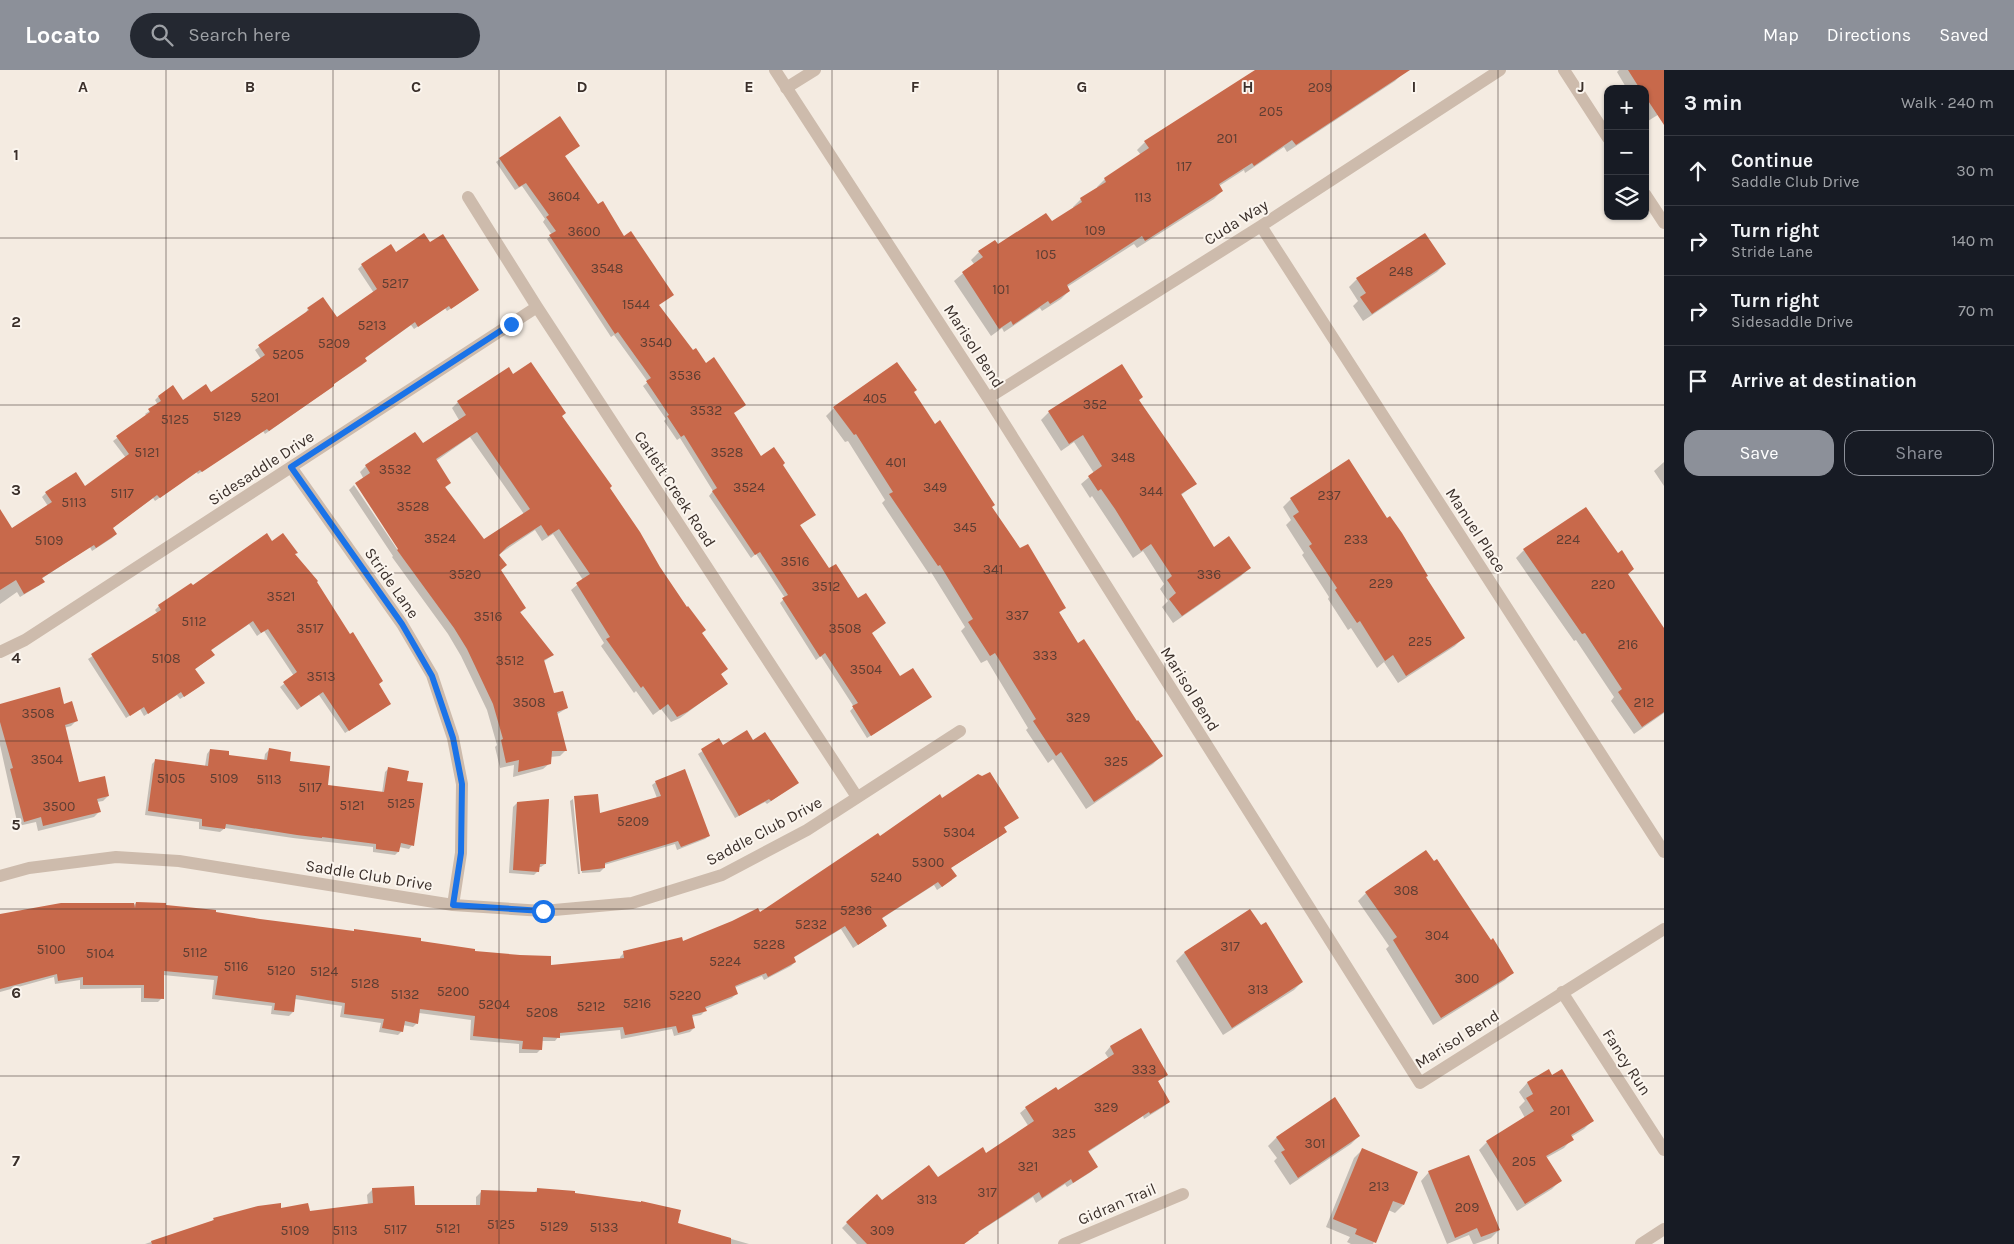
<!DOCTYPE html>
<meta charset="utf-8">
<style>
:root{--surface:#171b24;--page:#242831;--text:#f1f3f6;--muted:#9ea1a6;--line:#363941;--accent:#8c9099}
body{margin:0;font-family:Karla,sans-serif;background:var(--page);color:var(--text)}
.controls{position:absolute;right:15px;top:15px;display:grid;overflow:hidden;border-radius:10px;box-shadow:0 1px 4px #0004}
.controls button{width:45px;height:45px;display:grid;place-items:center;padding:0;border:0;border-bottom:1px solid var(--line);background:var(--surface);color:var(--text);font:25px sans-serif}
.stop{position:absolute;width:15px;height:15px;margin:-11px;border:4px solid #1a73e8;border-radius:50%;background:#fff}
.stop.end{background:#1a73e8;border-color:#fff;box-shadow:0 1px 5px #0008}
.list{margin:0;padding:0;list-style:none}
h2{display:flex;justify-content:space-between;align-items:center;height:65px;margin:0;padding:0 20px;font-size:21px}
h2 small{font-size:16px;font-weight:400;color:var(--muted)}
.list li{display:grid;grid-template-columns:32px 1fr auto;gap:15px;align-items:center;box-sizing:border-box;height:70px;padding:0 20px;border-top:1px solid var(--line)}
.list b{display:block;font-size:19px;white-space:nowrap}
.list p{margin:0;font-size:16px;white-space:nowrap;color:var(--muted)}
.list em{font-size:16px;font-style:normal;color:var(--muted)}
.actions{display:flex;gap:10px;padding:15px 20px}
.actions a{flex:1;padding:11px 0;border:1px solid var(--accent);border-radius:15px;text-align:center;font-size:18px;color:var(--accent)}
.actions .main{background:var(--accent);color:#fff}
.icon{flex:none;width:28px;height:28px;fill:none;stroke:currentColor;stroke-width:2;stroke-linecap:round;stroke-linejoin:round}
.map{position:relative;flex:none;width:1664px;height:1174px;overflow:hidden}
header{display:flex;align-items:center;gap:30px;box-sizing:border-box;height:70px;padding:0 25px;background:var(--accent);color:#fff}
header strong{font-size:24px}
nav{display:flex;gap:28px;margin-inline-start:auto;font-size:18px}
.search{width:350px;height:45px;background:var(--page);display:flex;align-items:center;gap:12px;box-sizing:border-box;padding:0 18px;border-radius:28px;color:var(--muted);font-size:19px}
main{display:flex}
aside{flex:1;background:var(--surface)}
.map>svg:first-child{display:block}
.shadow{fill:#0003;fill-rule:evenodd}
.building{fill:#c8694b;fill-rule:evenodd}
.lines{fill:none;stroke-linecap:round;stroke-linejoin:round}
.street{stroke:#cdbbac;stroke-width:12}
.route{stroke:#1a73e8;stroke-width:6}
.grid{fill:none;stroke:#3b302b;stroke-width:1;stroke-opacity:0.55}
.labels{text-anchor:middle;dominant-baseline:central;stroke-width:4;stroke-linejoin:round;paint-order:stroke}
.number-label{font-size:14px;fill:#5e3e33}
.street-label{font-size:16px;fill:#3b302b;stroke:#fbf5ee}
.grid-label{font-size:16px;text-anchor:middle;font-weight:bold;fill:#3b302b;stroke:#fbf5ee;stroke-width:4;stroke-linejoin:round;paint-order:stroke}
</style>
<header>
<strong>Locato</strong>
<div class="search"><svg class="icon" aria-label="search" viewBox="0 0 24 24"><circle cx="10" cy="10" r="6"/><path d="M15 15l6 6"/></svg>Search here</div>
<nav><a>Map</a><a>Directions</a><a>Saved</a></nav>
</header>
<main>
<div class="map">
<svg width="1664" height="1174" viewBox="0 0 1664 1174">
<rect width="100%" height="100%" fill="#f4ebe1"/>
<path class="shadow" d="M1257,0H1401L1403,3L1395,11L1287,82L1284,77L1245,103L1244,100L1219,116L1222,121L1214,129L1137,178L1134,174L1067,217L1069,221L1061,229L1042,241L1040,238L1004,262L1002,258L991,266L954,211L974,194L971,190L979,182L1051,153L1074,139L1073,137L1081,129L1098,119L1097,117L1105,109L1141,85L1137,80L1145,72Z
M1619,0H1664V41L1648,51L1645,46V19H1627L1617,2Z
M578,76L564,87L658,235L733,343L761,388L782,395L814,445L799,456L900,608L930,627L867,668L850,641L854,637L821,586L816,590L780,533L785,528L756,484L751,488L709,426L713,421L680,368L677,370L664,351L666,349L643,316L648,312L614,265L611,267L547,169L552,165L543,152L545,149L522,116L515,120L496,92L500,89Z
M396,184L474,223L447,241L445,238L414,259L411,255L364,289L366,291L362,295L332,315L329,319L265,364L263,361L198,404L196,402L155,431L153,428L112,458L116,464L112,468L92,481L90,477L41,509L40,515L20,527L17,522L0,534V442L11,460L48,436L42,427L46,423L85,418L126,388L113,371L147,346L145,344L158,335L155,330L158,327L183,332L211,324L261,289L255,280L305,244L308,239L337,249L374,223L358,199L362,195Z
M1445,194L1437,202L1363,251L1353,236L1358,231L1349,217L1357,209Z
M509,299L513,305L561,346L701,563L726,599L720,605L726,614L680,648L671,652L661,639L653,645L636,621L634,623L601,576L604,573L571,520L583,510L553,464L542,471L535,460L498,485L500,500L525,538L519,544L553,585L543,592L553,625L567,638L556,645L566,680L560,686L550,687V693L543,699L513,707L514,695L500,698L495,677L497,675L487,640L461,586L448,564L392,487L393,486L349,420L354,415L401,485L403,483L360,402L366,396L422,375L459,350L452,338L458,332ZM470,367L524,444L484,471L445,418L450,412L436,391Z
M913,323L1020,480L1064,538L1059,543L1078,574L1161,686L1153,694L1086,739L1053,689L1048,693L1026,660L1028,658L987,590L981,593L961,561L965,557L931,502L929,504L882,433L885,430L848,371L845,372L826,346L834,338Z
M1138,330L1195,414L1180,426L1214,479L1249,498L1241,506L1173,553L1162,537L1168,531L1160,519L1164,514L1143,481L1133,488L1092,426L1090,428L1081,414L1094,403L1074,372L1061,381L1041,350L1049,342Z
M1664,392V416L1654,401Z
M1291,429L1463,568L1455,576L1398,613L1384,592L1377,598L1351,558L1348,560L1328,529L1329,527L1302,485L1304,483L1286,455L1291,450L1283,437Z
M272,472L294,485L378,615L385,637L345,663L319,625L297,640L280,617L294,606L264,561L257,566L249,554L210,581L214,585L194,600L203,613L199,617L180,629L177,625L144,646L140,639L126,648L88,589L158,544L155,540L159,536Z
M1524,480L1627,505L1664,560V643L1634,664L1611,631L1614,627L1576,570L1574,571L1516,488Z
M0,635H63L76,651L71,656L64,658L78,714L108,726L103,731L97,732L99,742L94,747L38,761L36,752L18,756L0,675Z
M719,670L723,677L752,671L797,713L767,734L765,732L735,748L698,684Z
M210,680L227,686L264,691L265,684L269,680L327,716L382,723L385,702L388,699L406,712L412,775L409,779L399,777L398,782L395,785L373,782V777L293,768L225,758L220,762L199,759V752L145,745L152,694L156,690L205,696L207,684Z
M656,712L709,766L705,769L677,780L675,774L604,795V798L600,802L582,803L575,729H573L597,725L599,745L657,728L652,715Z
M573,729L580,804H578L570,731Z
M942,729L1013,751L1003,758L1005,762L1001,766L950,798L952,810L937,820L934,815L881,849L882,859L853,878L841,859L793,888L795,892L791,896L764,910L762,906L734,918L736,924L732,928L705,939V941L701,945L691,947L694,958L690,962L674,966L672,959L621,969L620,960L559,966L555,971H541V979L537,983H519V974L470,970L471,950L419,943L417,953L413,957L403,955L402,961L398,965L379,962L381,953L340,947L342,936L295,929L293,942L289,946L271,944L272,936L212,929L214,910L163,905L162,928L158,932H141V918L80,919V910L55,914L54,907L0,922V845L133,836L136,833L419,872L550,896L620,890V887L624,883L682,872L759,844Z
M517,733L545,794L541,797H538V801L534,805L509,803L513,737Z
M1366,823L1513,902L1505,910L1433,955L1386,879L1389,876L1358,831Z
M1250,840L1302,912L1294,920L1223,965L1176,891L1184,883Z
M1140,960L1166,1004L1157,1012L1169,1032L1163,1037L1144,1049L1143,1046L1088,1082L1097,1096L1091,1102L1067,1117L1065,1114L1036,1133L1033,1127L977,1163L964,1174H857L842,1158L847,1153L882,1132L937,1109L986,1085L1029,1057L1020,1043L1026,1038L1058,1022L1109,989L1105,983L1110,977Z
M1548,1001L1592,1051L1584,1059L1571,1067L1572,1069L1564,1078L1546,1088L1560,1111L1552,1119L1517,1141L1479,1080L1487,1072L1525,1048L1519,1037L1525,1031L1519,1022L1527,1013Z
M1334,1029L1359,1066L1351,1074L1290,1115L1274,1091L1277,1088L1268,1076L1276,1068Z
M1362,1080L1403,1135L1395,1143L1388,1140L1373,1174H1351L1347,1172L1350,1167L1326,1157L1354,1088Z
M1429,1102L1499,1160L1491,1168L1475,1174H1473L1469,1165L1447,1174L1421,1111Z
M373,1119L413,1136H476V1127L482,1121L533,1124L538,1119L574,1124L749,1174H145L211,1152L214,1149L280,1139L308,1143L368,1135L367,1125Z"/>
<path class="building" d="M1255,0H1410L1296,75L1292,70L1254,96L1252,93L1219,114L1223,121L1145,171L1142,166L1067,215L1070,221L1050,234L1048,231L1013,255L1011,251L999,259L962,202L983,187L978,181L995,170L998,174L1046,143L1052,151L1082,132L1080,128L1106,112L1104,108L1149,78L1144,71Z
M1628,0H1664V55L1645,26V19H1640Z
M560,46L580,76L565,86L598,134L603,131L624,166L631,161L674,225L659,235L693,280L696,278L706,293L714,287L746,335L734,343L761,386L774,377L785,393L783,395L816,445L800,455L829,498L836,494L858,528L866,523L886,553L872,563L900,606L913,598L932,627L871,666L852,636L858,633L825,583L820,587L782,528L788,525L760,482L755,485L712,421L717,418L684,365L681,367L667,346L669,345L646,311L651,308L618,262L615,264L549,165L556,161L546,147L549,145L526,113L519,117L499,88Z
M424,163L430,172L443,164L479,220L451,239L449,236L418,257L415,252L365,288L367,291L334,314V316L269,361L267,359L202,402L200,400L160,428L157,425L113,458L117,464L96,478L94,475L42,508L45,512L24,524L16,510L0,520V439L12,458L52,432L45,422L76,402L85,416L129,384L116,366L150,342L148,339L161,331L158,326L173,315L183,330L206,314L211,322L265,285L258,275L309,240L307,238L323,227L337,247L377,219L361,194L391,174L396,182Z
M1425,163L1446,194L1372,244L1360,227L1366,223L1356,208Z
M531,292L566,343L562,346L612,416L610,418L640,462L660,497L687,537L688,536L706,560L702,563L728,599L721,604L728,614L687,642L677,647L668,634L660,640L643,616L641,618L606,569L610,567L576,513L590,504L559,459L548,466L541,455L507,477L499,485L507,495L501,500L526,538L520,542L554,585L544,590L554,623L563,621L568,638L557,642L567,681H552L551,694L518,702L519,690L506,693L501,670L503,669L493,634L467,579L454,558L397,480L398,479L355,413L370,403L365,395L415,362L423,373L466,345L457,331L509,297L513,304ZM477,362L530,439L484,469L445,417L451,413L436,389Z
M897,292L917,320L914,322L935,354L940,350L995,435L992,437L1020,478L1028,474L1066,538L1059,542L1078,573L1084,569L1137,651L1138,650L1163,686L1094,732L1061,682L1056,686L1033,651L1036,649L995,583L990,586L968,552L973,549L940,495L938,496L889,424L893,422L856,364L854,365L833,337Z
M1122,294L1143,327L1139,330L1197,414L1181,424L1214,477L1229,466L1251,498L1182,546L1169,529L1176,523L1167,510L1172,506L1151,474L1141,481L1115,439L1101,419L1098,421L1088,406L1102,396L1083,365L1069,374L1048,341Z
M1349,389L1387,448L1390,446L1402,463L1428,506L1426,507L1465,568L1406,606L1393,585L1385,591L1360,551L1357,553L1335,520L1337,518L1309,476L1312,474L1293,446L1299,442L1290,428Z
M1586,437L1618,483L1622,480L1634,499L1628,504L1664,558V642L1642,657L1618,622L1622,619L1585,563L1582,564L1523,479Z
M267,463L272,471L283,463L298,483L295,484L318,511L317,512L350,564L353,562L383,611L379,614L391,634L349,661L323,622L301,637L283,612L297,602L268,559L261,563L253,551L211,580L215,585L195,599L205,613L184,627L181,622L148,644L144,637L130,646L91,584L161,540L158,535L191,513L193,515Z
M60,617L64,634L72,631L78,651L65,655L79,712L105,706L109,726L97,729L101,742L43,756L41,747L24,752L10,699L13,698L0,652V634Z
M747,660L753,670L765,662L799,713L771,731L769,729L739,746L701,679L719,668L723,675Z
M269,678L291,682L290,691L330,696L328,715L384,722L388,697L409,701L407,711L423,713L414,776L401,773L399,782L376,779V774L322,767V768L297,765L226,754L225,759L202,756V749L148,741L155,689L208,696L210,679L229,681V685L267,690Z
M685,699L710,766L681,777L678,771L605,793V798L581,801L574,726L598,724L600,743L661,726L655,711Z
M990,702L1019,748L1004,757L1007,762L951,798L957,806L942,817L938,812L882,848L887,856L858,875L845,856L794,887L796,892L768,907L766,903L735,916L738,924L705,937L707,941L692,945L695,958L678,963L676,956L625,965L623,957L560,963V968L543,967L542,980L522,979L523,971L473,966L475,946L420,939L418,954L405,951L403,962L382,958L384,949L344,944L345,933L296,925L294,942L274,940L275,933L215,925L218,906L164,901V929L144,928V915H83V907L58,911L57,904L0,919V844L61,833H134L135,838L136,832L166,833V835L216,840V842L260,849L354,861V859L406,866L421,868V871L475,879V881L520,885L551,886V895L624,888L623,881L682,867L683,871L732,851L758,838L760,842L878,763L880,766L940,724L942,728L978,704L982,706Z
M549,729L546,794H540L539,802L513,800L517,732Z
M1426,780L1434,791L1437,789L1491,870L1493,868L1514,903L1441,948L1393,870L1397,867L1365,822Z
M1250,839L1261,855L1266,852L1303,912L1232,958L1184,882Z
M1141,958L1168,1005L1158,1011L1170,1032L1150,1044L1149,1042L1088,1081L1098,1097L1073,1113L1071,1109L1042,1128L1039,1122L978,1162L979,1163L964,1174H867L846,1152L877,1124L882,1130L929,1095L938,1107L983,1077L986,1083L1034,1051L1025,1037L1056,1017L1058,1020L1114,984L1110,976Z
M1549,999L1552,1005L1562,999L1594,1051L1571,1065L1574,1070L1546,1086L1562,1111L1525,1134L1486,1071L1534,1041L1526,1028L1533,1024L1527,1012Z
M1335,1027L1360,1066L1298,1108L1281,1082L1285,1080L1276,1067Z
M1362,1078L1418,1102L1404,1135L1393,1131L1376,1173L1355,1164L1357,1159L1333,1149Z
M1469,1085L1500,1160L1481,1167L1477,1158L1455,1168L1428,1101Z
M414,1116L415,1135H480L481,1120L537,1122V1118L575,1121V1123L641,1132V1131L681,1140L678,1153L731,1168V1174H152L151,1171L214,1150L213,1148L258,1136L281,1133V1138L308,1133L310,1141L373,1133L372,1118Z"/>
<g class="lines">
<path class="street" d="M775,0L988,328L1420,1013L1664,859
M1564,0L1608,68
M786,18L815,0
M1645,124L1664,153
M468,127L537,237L857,727
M1261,156L1664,782
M988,328L1261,156L1500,0
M291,397L402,554L432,605L453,668L462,714L461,783L453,835
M0,582L25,570L537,237
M0,806L29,798L116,787L179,791L453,835L543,841L632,833L722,805L807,760L960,661
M1562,922L1664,1080
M1064,1174L1183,1124
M1641,1174L1664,1159"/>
</g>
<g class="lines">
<path class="route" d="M511,254L291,397L402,554L432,606L453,668L462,714L461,783L453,835L543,841"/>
</g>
<path class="grid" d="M166,0V1174M333,0V1174M499,0V1174M666,0V1174M832,0V1174M998,0V1174M1165,0V1174M1331,0V1174M1498,0V1174M0,168H1664M0,335H1664M0,503H1664M0,671H1664M0,839H1664M0,1006H1664"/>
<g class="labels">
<g class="number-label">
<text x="1320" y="17">209</text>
<text x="1271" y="41">205</text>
<text x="1227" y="68">201</text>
<text x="1184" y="96">117</text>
<text x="564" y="126">3604</text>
<text x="1143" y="127">113</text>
<text x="1095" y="160">109</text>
<text x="584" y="161">3600</text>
<text x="1046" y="184">105</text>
<text x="607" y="198">3548</text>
<text x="1401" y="201">248</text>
<text x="395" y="213">5217</text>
<text x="1001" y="219">101</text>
<text x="636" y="234">1544</text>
<text x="372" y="255">5213</text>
<text x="656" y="272">3540</text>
<text x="334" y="273">5209</text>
<text x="288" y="284">5205</text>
<text x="685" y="305">3536</text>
<text x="265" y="327">5201</text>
<text x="875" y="328">405</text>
<text x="1095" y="334">352</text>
<text x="706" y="340">3532</text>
<text x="227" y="346">5129</text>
<text x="175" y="349">5125</text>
<text x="147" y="382">5121</text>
<text x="727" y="382">3528</text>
<text x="1123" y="387">348</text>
<text x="896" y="392">401</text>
<text x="395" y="399">3532</text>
<text x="749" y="417">3524</text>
<text x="935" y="417">349</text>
<text x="1151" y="421">344</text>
<text x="122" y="423">5117</text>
<text x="1329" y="425">237</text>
<text x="74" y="432">5113</text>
<text x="413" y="436">3528</text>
<text x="965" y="457">345</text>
<text x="440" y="468">3524</text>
<text x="1356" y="469">233</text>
<text x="1568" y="469">224</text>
<text x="49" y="470">5109</text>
<text x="795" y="491">3516</text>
<text x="993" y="499">341</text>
<text x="465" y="504">3520</text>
<text x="1209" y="504">336</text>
<text x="1381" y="513">229</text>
<text x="1603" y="514">220</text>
<text x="826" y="516">3512</text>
<text x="281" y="526">3521</text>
<text x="1017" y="545">337</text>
<text x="488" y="546">3516</text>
<text x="194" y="551">5112</text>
<text x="310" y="558">3517</text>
<text x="845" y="558">3508</text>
<text x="1420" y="571">225</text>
<text x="1628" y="574">216</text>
<text x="1045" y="585">333</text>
<text x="166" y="588">5108</text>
<text x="510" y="590">3512</text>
<text x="866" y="599">3504</text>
<text x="321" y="606">3513</text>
<text x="529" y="632">3508</text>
<text x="1644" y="632">212</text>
<text x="38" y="643">3508</text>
<text x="1078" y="647">329</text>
<text x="47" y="689">3504</text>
<text x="1116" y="691">325</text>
<text x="171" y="708">5105</text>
<text x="224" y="708">5109</text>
<text x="269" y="709">5113</text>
<text x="310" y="717">5117</text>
<text x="401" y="733">5125</text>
<text x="352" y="735">5121</text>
<text x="59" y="736">3500</text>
<text x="633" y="751">5209</text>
<text x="959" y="762">5304</text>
<text x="928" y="792">5300</text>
<text x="886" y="807">5240</text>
<text x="1406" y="820">308</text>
<text x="856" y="840">5236</text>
<text x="811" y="854">5232</text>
<text x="1437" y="865">304</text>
<text x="769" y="874">5228</text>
<text x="1230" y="876">317</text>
<text x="51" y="879">5100</text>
<text x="195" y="882">5112</text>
<text x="100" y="883">5104</text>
<text x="725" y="891">5224</text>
<text x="236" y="896">5116</text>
<text x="281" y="900">5120</text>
<text x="324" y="901">5124</text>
<text x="1467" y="908">300</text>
<text x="365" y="913">5128</text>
<text x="1258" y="919">313</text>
<text x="453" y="921">5200</text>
<text x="405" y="924">5132</text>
<text x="685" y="925">5220</text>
<text x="637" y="933">5216</text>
<text x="494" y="934">5204</text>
<text x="591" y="936">5212</text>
<text x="542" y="942">5208</text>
<text x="1144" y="999">333</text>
<text x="1106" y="1037">329</text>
<text x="1560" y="1040">201</text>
<text x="1064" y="1063">325</text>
<text x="1315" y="1073">301</text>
<text x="1524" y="1091">205</text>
<text x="1028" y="1096">321</text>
<text x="1379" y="1116">213</text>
<text x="987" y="1122">317</text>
<text x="927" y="1129">313</text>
<text x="1467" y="1137">209</text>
<text x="501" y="1154">5125</text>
<text x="554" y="1156">5129</text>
<text x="604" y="1157">5133</text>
<text x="448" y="1158">5121</text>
<text x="395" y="1159">5117</text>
<text x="295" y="1160">5109</text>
<text x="345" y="1160">5113</text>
<text x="882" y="1160">309</text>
</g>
<g class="street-label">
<text transform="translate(1236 152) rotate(-32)">Cuda Way</text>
<text transform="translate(974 276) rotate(57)">Marisol Bend</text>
<text transform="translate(261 398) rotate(-33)">Sidesaddle Drive</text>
<text transform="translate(675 419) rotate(57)">Catlett Creek Road</text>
<text transform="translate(1476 460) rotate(57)">Manuel Place</text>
<text transform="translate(392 513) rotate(55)">Stride Lane</text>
<text transform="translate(1190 619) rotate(58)">Marisol Bend</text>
<text transform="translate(764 761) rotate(-28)">Saddle Club Drive</text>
<text transform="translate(369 805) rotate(9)">Saddle Club Drive</text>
<text transform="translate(1457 969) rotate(-32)">Marisol Bend</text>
<text transform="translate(1627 992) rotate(57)">Fancy Run</text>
<text transform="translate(1117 1134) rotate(-23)">Gidran Trail</text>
</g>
</g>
<g class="grid-label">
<text x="83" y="22">A</text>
<text x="250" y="22">B</text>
<text x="416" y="22">C</text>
<text x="582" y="22">D</text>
<text x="749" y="22">E</text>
<text x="915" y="22">F</text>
<text x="1082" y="22">G</text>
<text x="1248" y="22">H</text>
<text x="1414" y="22">I</text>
<text x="1581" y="22">J</text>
<text x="16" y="90">1</text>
<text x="16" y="257">2</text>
<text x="16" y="425">3</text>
<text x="16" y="593">4</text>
<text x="16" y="760">5</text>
<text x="16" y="928">6</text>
<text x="16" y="1096">7</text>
</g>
</svg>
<div class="controls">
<button>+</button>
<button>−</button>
<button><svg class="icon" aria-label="layers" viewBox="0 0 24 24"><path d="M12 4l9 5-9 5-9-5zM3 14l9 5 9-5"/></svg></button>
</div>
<div class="stop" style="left:543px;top:841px"></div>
<div class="stop end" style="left:511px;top:254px"></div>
</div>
<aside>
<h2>3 min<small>Walk · 240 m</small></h2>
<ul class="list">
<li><svg class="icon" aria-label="ahead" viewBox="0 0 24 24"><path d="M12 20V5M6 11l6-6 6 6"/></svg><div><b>Continue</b><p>Saddle Club Drive</p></div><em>30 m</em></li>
<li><svg class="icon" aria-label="right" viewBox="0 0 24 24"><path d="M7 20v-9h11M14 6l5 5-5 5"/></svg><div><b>Turn right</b><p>Stride Lane</p></div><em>140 m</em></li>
<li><svg class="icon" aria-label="right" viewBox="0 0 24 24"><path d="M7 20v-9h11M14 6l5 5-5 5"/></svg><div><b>Turn right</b><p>Sidesaddle Drive</p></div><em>70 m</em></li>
<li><svg class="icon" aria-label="arrive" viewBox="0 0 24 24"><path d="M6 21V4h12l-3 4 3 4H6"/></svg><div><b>Arrive at destination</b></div></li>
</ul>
<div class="actions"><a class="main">Save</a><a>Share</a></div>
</aside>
</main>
